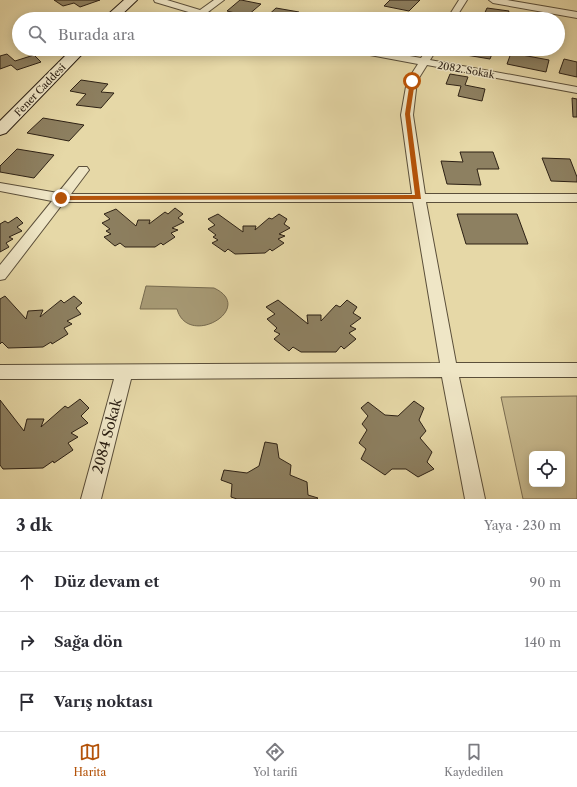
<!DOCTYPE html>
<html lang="tr">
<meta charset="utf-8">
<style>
:root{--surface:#fff;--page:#f2f2f3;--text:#2b2b33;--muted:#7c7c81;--line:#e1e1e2;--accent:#b45309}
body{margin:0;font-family:"Libre Caslon Text",serif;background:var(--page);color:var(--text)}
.controls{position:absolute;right:12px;bottom:12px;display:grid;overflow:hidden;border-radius:6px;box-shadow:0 2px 10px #0003}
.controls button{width:36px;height:36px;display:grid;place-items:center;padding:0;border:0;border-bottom:1px solid var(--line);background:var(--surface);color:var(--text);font:20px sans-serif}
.stop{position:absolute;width:12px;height:12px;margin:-9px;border:3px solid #b45309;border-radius:50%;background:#fff}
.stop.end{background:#b45309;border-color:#fff;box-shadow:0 1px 4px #0008}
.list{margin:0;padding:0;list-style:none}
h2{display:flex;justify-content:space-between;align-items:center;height:52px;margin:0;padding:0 16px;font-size:17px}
h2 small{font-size:13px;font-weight:400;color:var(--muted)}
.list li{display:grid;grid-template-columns:26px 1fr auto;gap:12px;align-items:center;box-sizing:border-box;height:60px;padding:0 16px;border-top:1px solid var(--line)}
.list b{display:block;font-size:15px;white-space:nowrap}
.list em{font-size:13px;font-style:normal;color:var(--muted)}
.icon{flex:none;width:22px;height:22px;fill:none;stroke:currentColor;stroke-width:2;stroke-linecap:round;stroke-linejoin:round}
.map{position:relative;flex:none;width:577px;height:499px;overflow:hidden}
.search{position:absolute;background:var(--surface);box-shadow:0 2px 10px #0003;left:12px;right:12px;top:12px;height:44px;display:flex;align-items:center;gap:10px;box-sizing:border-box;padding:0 14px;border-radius:22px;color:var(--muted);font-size:15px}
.sheet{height:232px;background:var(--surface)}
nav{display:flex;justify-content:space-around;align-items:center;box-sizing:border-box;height:56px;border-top:1px solid var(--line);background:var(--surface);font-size:11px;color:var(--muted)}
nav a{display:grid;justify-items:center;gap:2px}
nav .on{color:var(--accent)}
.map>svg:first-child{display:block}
.green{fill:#c7b98e;stroke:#7a6d52;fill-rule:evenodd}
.water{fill:#a79a75;stroke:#766a4f}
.building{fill:#8d8061;stroke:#2d2115}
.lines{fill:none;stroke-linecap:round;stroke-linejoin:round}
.street-casing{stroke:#5b4f3a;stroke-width:2}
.secondary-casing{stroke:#2d2115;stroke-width:2}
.street{fill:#efe6c6;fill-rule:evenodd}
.secondary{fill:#efe6c6;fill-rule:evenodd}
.route{fill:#b45309}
.labels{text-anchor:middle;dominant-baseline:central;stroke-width:3;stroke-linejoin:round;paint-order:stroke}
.far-street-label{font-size:10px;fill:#2d2115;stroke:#efe6c6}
.near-street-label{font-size:14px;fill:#2d2115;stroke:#efe6c6}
</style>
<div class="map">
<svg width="577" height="499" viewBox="0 0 577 499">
<rect width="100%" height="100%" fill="#e6d8a7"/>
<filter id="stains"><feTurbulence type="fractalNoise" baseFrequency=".005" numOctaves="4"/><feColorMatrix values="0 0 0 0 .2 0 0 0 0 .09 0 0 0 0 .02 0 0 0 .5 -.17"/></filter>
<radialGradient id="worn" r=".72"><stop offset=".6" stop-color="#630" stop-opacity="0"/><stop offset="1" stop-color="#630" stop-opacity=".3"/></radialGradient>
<path class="green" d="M577,396V499H523L501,397ZM532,454H562V484H532Z"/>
<path class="water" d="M146,286L214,288C257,308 188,349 177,309H140Z"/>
<path class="building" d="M54,0H100L80,7L74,3L63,6Z
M240,0H241L261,4L247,16L227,11Z
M390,0H420L409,11L384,6Z
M276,8L299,12L292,19H264Z
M487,8L509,11L506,19H482Z
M528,13L557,18V19H526Z
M144,14L167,17L165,19H139Z
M462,49H494L490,59L460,54Z
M511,53L549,60L546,72L507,64Z
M7,54L15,61L34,55L41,62L17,70L11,65L0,69V56Z
M564,59L577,62V77L559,73Z
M450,74L468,77L465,85L485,89L482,101L458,96L461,86L446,84Z
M81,80L108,84L101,92L114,93L101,108L76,105L86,94L70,91Z
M572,98L577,99V117H573Z
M43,118L84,125L69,141L27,133Z
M17,149L54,155L34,178L0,172V166Z
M460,152H493L499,169H477L481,185L447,184L441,161L463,162Z
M542,158L570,159L577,177V182L551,181Z
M175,208L183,214L178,218L184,222L172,228L178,230L171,233L175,237L163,245L161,243L155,247H125L120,243L115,246L104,237L111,234L106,231L110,229L102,223L110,219L104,214L116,209L136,226L138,220H150L149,224L165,212L168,214Z
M218,214L243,232V226H256L255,230L269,218L272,219L279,214L287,219L284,224L290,228L279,234L285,236L278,239L284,243L272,251L270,249L265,253L235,254L228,249L225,252L212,243L218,240L213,237L216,235L208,229L215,225L208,219Z
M457,214H517L528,244H466Z
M17,217L23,223L17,227L22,231L9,237L13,239L6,243L9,247L0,252V224L5,221L8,223Z
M5,296L26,319L28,311L43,310L40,317L61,300L64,303L74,296L82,303L76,308L81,314L67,321L72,324L64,328L68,334L52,344L51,342L43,347L8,348L2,342L0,344V299Z
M278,300L308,324L307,315H321V321L336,305L340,307L347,300L357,307L353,313L361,318L350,326L356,329L349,333L356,339L344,349L341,346L336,352H301L293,347L289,351L274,339L280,334L274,331L277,328L267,319L275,314L266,307Z
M80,399L89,408L81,416L88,423L71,433L78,437L68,443L73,450L54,463L53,461L43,468L3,469L0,465V400L24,431L27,419H44L41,427L65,406L68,408Z
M414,401L424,408L419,420L426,431L420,438L432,452L427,462L434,469L418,477L406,469H392L385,475L361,459L366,449L359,443L367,430L362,424L368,416L361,408L368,402L385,415L398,416Z
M265,442L277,444L279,458L291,465L290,475L307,482L308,495L318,498L317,499H237L231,497L232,484L221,480L224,470L247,473L259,466Z"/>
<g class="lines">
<g class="street-casing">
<path id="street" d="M154,0H167L200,10L214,0H224L208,12L224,17L225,19H212L155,2Z
M459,0H467L455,19H447Z
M489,0H507L577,12V18L493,3Z
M349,49H370L421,58L427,49H437L430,60L577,87V93L427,65L417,81L413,115L425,194H577V202H426L456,363H577V377H459L485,499H465L442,377L131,379L101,499H81L114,379H0V365L440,363L413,202H64L5,279L0,280V265L52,201L0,191V183L58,193L79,167H87L89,170L71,194H412L401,115L407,81L418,64L354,52Z"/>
</g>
<g class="secondary-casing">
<path id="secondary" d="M124,0H137L117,19H103Z
M72,49H87L6,133L0,135V121Z"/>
</g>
<use href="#street" class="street"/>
<use href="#secondary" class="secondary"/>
</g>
<path class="route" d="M412,79L415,81L410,114L421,199L61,200L58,198L61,196L415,195L405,114L410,81Z"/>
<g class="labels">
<g class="far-street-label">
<text transform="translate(466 70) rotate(10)">2082. Sokak</text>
<text transform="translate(40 90) rotate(-46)">Fener Caddesi</text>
</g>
<g class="near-street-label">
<text transform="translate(107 436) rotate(-75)">2084 Sokak</text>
</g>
</g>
<rect width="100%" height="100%" filter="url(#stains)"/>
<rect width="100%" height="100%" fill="url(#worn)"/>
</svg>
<div class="controls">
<button><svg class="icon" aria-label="locate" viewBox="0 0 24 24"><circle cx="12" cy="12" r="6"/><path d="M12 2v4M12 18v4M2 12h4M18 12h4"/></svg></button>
</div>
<div class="stop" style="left:412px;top:81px"></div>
<div class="stop end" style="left:61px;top:198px"></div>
<div class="search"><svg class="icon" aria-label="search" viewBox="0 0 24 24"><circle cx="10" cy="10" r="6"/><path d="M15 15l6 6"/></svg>Burada ara</div>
</div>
<section class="sheet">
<h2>3 dk<small>Yaya · 230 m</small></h2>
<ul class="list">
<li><svg class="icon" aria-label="ahead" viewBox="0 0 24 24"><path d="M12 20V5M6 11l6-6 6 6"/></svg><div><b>Düz devam et</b></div><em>90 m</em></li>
<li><svg class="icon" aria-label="right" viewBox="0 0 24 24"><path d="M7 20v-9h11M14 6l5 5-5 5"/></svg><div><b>Sağa dön</b></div><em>140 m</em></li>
<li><svg class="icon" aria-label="arrive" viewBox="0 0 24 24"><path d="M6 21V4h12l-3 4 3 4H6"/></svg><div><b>Varış noktası</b></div></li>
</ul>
</section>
<nav>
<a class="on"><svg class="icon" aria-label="map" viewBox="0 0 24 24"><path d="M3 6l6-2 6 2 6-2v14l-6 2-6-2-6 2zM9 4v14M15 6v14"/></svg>Harita</a>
<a><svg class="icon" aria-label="directions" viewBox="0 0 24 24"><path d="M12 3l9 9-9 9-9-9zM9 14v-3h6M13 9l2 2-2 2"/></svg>Yol tarifi</a>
<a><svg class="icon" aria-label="saved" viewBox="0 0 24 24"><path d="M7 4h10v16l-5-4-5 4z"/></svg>Kaydedilen</a>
</nav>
